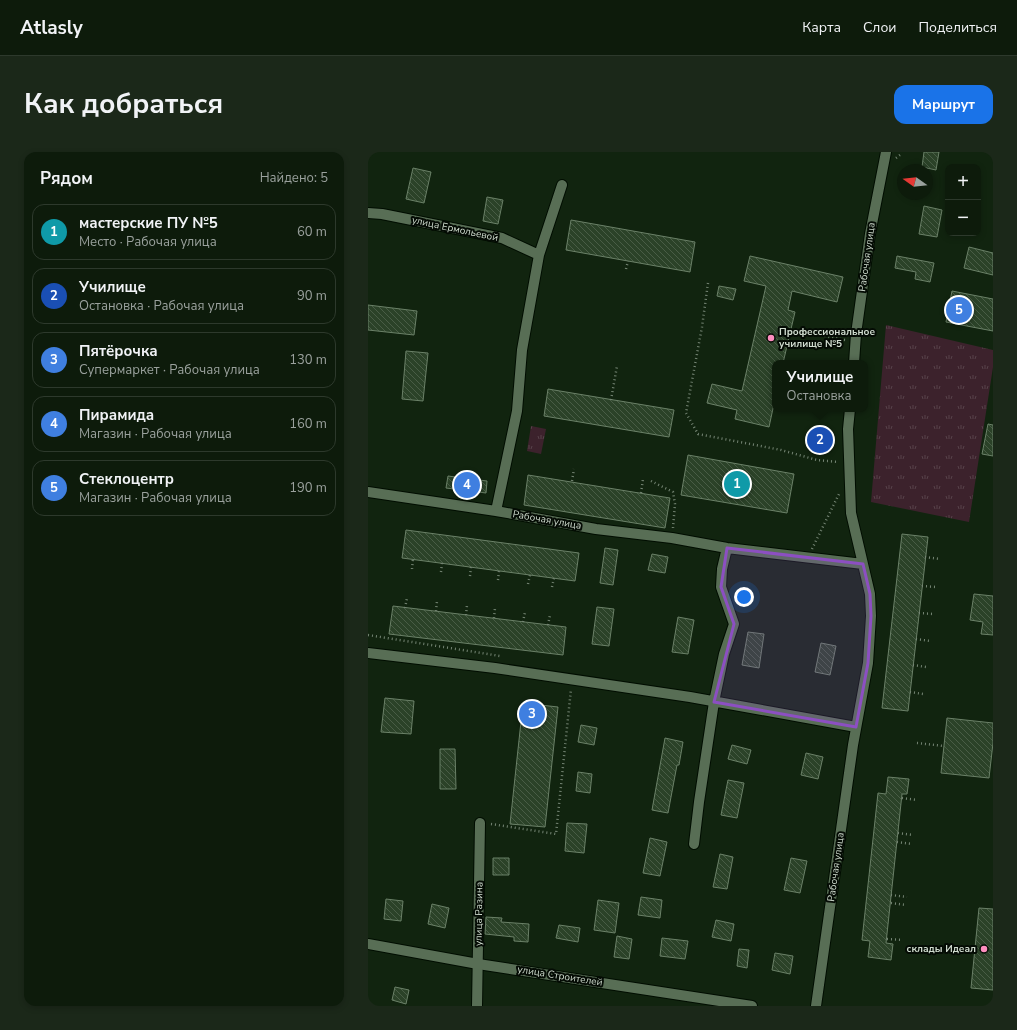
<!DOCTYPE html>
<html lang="ru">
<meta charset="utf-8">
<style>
:root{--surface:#0d1b0b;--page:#1b2819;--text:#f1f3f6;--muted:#9aa19d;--line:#2d392c;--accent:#1a73e8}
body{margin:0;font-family:"Nunito Sans",sans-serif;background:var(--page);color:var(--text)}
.controls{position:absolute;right:12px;top:12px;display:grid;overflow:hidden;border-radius:8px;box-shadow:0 2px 6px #0003}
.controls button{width:36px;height:36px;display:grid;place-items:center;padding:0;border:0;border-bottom:1px solid var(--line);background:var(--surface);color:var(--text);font:20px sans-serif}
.compass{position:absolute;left:529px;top:12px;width:36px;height:36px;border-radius:50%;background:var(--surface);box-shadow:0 2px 6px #0003;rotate:285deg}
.you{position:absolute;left:376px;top:445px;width:14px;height:14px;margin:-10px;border:3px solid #fff;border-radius:50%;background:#1a73e8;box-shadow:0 0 0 6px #1a73e833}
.badge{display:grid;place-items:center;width:26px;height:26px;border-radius:50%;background:var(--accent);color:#fff;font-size:13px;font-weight:700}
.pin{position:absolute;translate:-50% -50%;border:2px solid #fff;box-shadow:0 1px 4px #0006}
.popup{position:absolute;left:404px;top:208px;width:96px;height:52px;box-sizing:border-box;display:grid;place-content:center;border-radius:8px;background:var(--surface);filter:drop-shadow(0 1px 3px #0005);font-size:13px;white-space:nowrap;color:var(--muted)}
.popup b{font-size:15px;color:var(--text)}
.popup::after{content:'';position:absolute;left:50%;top:100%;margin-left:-8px;border:8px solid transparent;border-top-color:var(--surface)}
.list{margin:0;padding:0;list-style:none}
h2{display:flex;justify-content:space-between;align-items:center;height:52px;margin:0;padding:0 16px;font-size:17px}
h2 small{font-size:13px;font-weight:400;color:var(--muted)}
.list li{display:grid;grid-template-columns:26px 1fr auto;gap:12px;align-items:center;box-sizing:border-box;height:56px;margin:0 8px 8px;padding:0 8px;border:1px solid var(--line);border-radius:12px}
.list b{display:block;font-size:15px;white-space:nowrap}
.list p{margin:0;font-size:13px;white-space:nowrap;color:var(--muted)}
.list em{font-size:13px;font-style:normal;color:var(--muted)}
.map{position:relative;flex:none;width:625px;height:854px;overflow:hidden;border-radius:12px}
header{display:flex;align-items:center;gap:24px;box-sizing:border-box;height:56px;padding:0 20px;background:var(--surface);border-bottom:1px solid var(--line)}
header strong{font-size:19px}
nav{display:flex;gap:22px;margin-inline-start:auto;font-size:14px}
.intro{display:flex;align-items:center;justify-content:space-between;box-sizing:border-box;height:96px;padding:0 24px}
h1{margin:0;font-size:28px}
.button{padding:10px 18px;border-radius:12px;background:var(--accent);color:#fff;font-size:14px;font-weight:700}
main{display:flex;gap:24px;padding:0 24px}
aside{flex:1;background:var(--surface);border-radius:12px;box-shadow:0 2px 6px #0003}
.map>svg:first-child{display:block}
.park{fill:url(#park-tufts)}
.building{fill:url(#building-back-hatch);stroke:#6b8168}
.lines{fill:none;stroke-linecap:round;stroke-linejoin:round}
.street-casing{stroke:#000d00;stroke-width:12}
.secondary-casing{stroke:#000d00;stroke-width:12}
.path{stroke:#758574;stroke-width:2.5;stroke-dasharray:1 3;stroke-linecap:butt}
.street{stroke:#586e55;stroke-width:10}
.secondary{stroke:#586e55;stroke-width:10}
.marked{fill:#8c4fc2;fill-opacity:0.2;stroke:#8c4fc2;stroke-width:3;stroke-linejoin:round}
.poi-dot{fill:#fd8ebe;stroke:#040b04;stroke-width:1.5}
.labels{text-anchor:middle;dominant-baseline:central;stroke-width:4;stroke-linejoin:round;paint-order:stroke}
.street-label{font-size:10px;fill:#d0dccf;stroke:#040b04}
.poi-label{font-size:10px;font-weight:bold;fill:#d0dccf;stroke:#040b04;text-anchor:start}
</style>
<header>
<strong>Atlasly</strong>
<nav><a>Карта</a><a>Слои</a><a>Поделиться</a></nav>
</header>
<div class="intro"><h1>Как добраться</h1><a class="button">Маршрут</a></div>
<main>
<aside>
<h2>Рядом<small>Найдено: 5</small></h2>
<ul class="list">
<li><span class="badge" style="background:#0f9aa8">1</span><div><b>мастерские ПУ №5</b><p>Место · Рабочая улица</p></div><em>60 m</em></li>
<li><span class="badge" style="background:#1a4fb4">2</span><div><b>Училище</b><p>Остановка · Рабочая улица</p></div><em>90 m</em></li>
<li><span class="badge" style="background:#3f7fe0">3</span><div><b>Пятёрочка</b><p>Супермаркет · Рабочая улица</p></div><em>130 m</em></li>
<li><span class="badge" style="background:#3f7fe0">4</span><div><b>Пирамида</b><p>Магазин · Рабочая улица</p></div><em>160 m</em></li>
<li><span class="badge" style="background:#3f7fe0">5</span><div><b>Стеклоцентр</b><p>Магазин · Рабочая улица</p></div><em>190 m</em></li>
</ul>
</aside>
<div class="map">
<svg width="625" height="854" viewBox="0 0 625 854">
<defs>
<pattern id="park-tufts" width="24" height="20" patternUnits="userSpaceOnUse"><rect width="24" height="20" fill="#3c222c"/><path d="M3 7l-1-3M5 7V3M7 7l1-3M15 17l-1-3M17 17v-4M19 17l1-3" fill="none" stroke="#57424a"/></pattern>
<pattern id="building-back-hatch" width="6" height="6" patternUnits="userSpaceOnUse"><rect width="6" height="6" fill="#2b4228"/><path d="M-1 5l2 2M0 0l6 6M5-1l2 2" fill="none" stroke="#495d46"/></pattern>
</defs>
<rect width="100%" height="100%" fill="#11240f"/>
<path class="park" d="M518,173L625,198V215L601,370L503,350Z
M163,274L178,277L173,302L159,299Z"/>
<path class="building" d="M556,0H571L568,18L554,15Z
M45,16L63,20L56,51L38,47Z
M119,45L135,48L130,72L115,69Z
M556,54L574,58L569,85L551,82Z
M203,68L327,90L322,120L198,98Z
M601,95L625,101V123L596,116Z
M382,104L475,125L469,150L424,139L420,158L427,160L415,211H407V247L401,275L367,267L369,258L339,251L344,232L374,239L398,134L376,129Z
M529,104L566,111L562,130L547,127L548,120L527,116Z
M351,134L368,137L365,148L349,144Z
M584,139L625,147V179L578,170Z
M0,153L49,159L46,183L0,178Z
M38,199L60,201L55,249L34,247Z
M180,237L306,258L301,285L176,264Z
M620,272L625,273V304L614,302Z
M320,303L426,322L419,361L313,343Z
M160,323L302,346L297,376L156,353Z
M80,324L119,329L118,341L78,336Z
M38,378L211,401L207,429L34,406Z
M534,382L560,385L540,559L514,556Z
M237,396L250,398L245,433L232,431Z
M284,402L300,405L297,421L280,418Z
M606,442L625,444V483L613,482L615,470L602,468Z
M25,454L198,475L195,503L21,482Z
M229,455L246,457L241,494L224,492Z
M310,465L326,468L320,502L304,500Z
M380,480L396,482L391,516L374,513Z
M453,491L468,494L462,523L447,520Z
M17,546L46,549L43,582L13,580Z
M155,551L190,555L177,675L142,672Z
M579,566L625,571V591L621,626L573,621Z
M213,573L229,576L226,593L210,590Z
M297,586L315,590L311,613H309L300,661L284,658Z
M364,593L383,598L379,612L360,607Z
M72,597H87L88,637H72Z
M438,601L455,605L450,627L433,623Z
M210,620L224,622L222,641L208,639Z
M520,625L541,627L539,642H534L518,791L525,792L523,808L500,805L502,789L494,788L510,641L518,642Z
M360,628L376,631L369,666L353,663Z
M199,671L219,672L216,701L197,699Z
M282,686L299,690L292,724L275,721Z
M352,702L365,705L359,737L345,735Z
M125,706H141V723H125Z
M423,706L439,709L432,741L416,738Z
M273,745L294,748L292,766L270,763Z
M18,747L35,749L33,769L16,767Z
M230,748L251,751L247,781L226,778Z
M64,752L81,756L77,776L60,772Z
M611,756L625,757V838L603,836Z
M118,765L134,766L133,770L161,772L160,790L146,789V785L117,782Z
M348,768L366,772L363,789L344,785Z
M191,773L212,776L210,790L188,786Z
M249,784L264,787L261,807L246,805Z
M294,786L320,789L317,807L292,804Z
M371,797L381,798L379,816L369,814Z
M407,801L425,804L422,822L404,818Z
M27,835L41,838L38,852L24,848Z"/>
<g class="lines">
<g class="street-casing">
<path id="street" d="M0,61L14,62L134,86L171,103
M486,211L488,182L502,82L518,0
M0,340L128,359L228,377L304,386L359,396L495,412
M128,359L149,259L154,198L171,103L194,33
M0,501L127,516L322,545L488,575
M326,692L331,650L346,550L356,502L366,472L353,435L354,417L359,396
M109,854L112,671
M448,854L485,593L500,511L503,464L502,442L483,361L480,277L482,257"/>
</g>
<g class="secondary-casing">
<path id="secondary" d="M0,792L110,812L384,854"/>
</g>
<path class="path" d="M528,6L532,3V0
M258,117L260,109
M340,131L334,175L318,261L330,282L413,298L449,308L470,310
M429,178L477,188
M243,248L249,214
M204,329L206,317
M283,329L305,340L307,352L305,376
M273,341L275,327
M444,397L471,342
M557,405L572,407
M44,417L45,407
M73,420L74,411
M102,424L103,415
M130,428L131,419
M160,432L162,423
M554,434L568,435
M184,435L186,426
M37,456L39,446
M68,459L69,449
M551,461L565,462
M98,463L99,453
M126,466L127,456
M155,470L157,460
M180,473L182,463
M0,483L132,504
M548,487L562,489
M545,513L558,515
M542,540L555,542
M549,591L576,594
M534,646L549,648
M123,672L188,682L203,537
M530,681L545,683
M529,690L544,692
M523,743L539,745
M523,751L538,753
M519,787L534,788"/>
<use href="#street" class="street"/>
<use href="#secondary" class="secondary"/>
</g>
<path class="marked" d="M359,396L495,412L502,442L503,464L500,511L488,575L346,550L366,472L353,435Z"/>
<g class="poi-dot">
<circle cx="403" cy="186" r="4"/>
<circle cx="616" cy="797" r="4"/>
</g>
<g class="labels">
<g class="street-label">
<text transform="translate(87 77) rotate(12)">улица Ермольевой</text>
<text transform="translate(499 105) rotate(-82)">Рабочая улица</text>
<text transform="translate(179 368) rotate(10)">Рабочая улица</text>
<text transform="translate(468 715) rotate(-82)">Рабочая улица</text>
<text transform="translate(111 762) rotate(-89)">улица Разина</text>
<text transform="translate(192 824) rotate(9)">улица Строителей</text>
</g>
<g class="poi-label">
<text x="411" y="180">Профессиональное<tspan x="411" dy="12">училище №5</tspan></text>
<text x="608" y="797" text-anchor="end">склады Идеал</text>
</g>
</g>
</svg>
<div class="controls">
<button>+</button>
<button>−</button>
</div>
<svg class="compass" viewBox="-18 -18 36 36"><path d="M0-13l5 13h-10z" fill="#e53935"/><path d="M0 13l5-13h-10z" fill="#9aa19d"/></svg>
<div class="you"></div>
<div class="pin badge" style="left:369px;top:332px;background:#0f9aa8">1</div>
<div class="pin badge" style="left:452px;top:288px;background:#1a4fb4">2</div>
<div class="popup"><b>Училище</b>Остановка</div>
<div class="pin badge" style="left:164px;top:562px;background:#3f7fe0">3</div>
<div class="pin badge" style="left:99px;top:333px;background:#3f7fe0">4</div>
<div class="pin badge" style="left:591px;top:158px;background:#3f7fe0">5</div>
</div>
</main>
